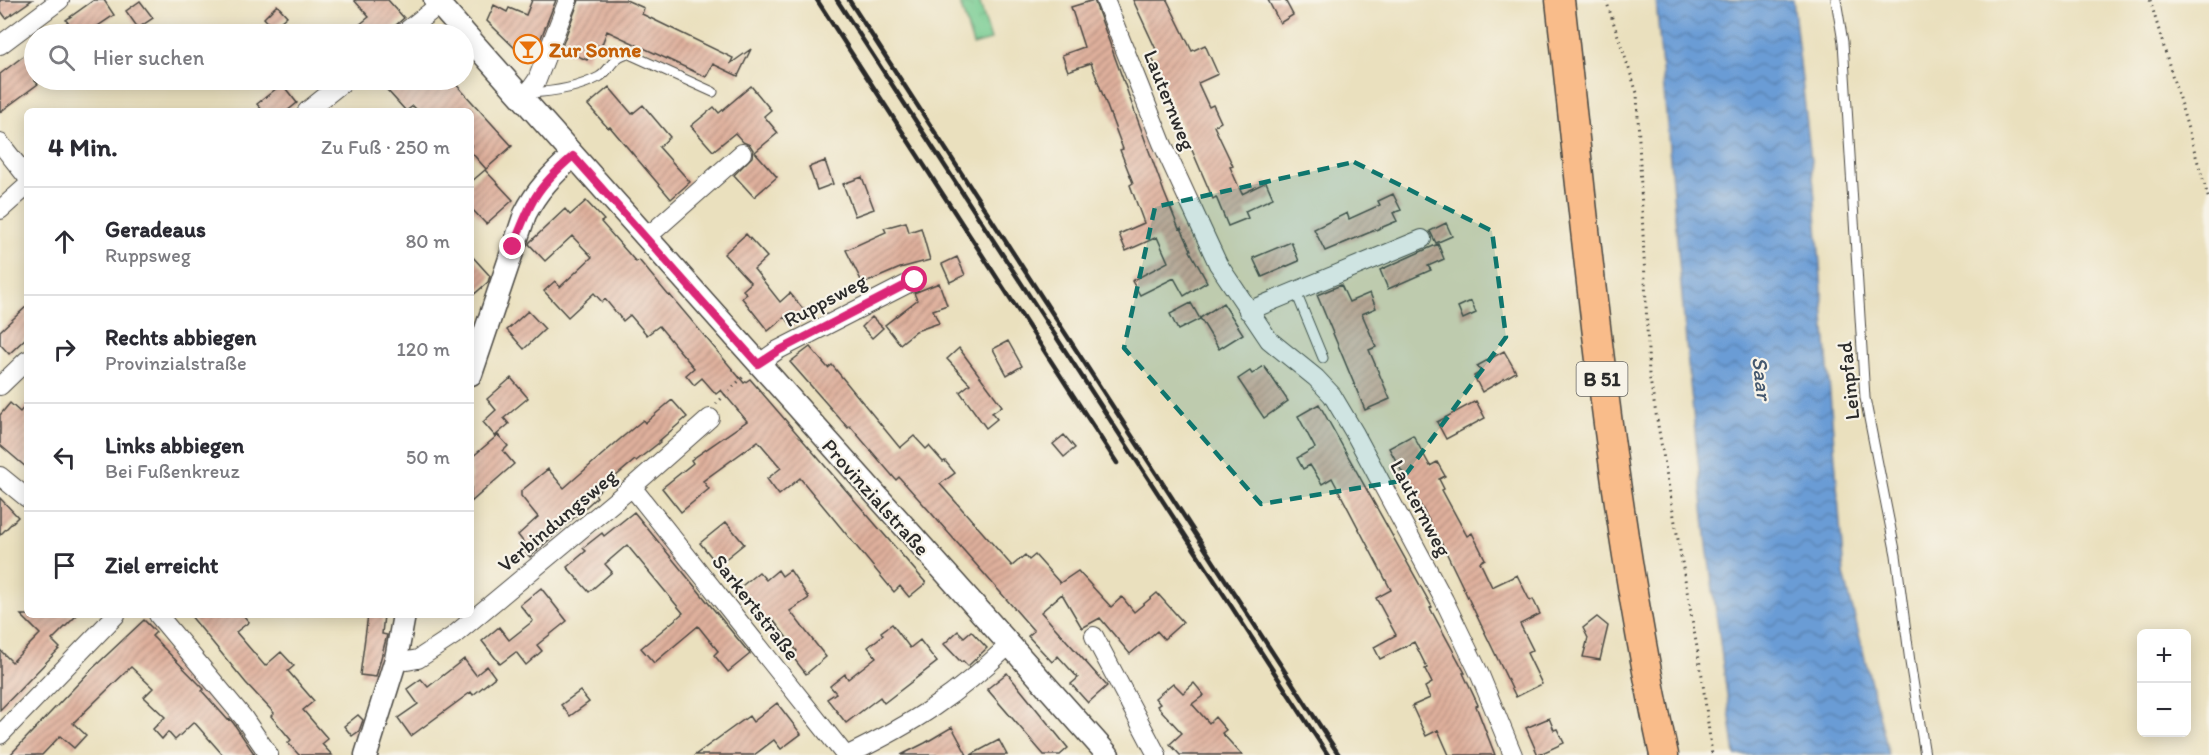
<!DOCTYPE html>
<html lang="de">
<meta charset="utf-8">
<style>
:root{--surface:#fff;--page:#f2f2f3;--text:#2b2b33;--muted:#7c7c81;--line:#e1e1e2}
body{margin:0;font-family:Itim,sans-serif;background:var(--page);color:var(--text)}
.controls{position:absolute;right:18px;bottom:18px;display:grid;overflow:hidden;border-radius:9px;box-shadow:0 3px 15px #0003}
.controls button{width:54px;height:54px;display:grid;place-items:center;padding:0;border:0;border-bottom:2px solid var(--line);background:var(--surface);color:var(--text);font:30px sans-serif}
.stop{position:absolute;width:18px;height:18px;margin:-14px;border:4px solid #db2777;border-radius:50%;background:#fff}
.stop.end{background:#db2777;border-color:#fff;box-shadow:0 2px 6px #0008}
.list{margin:0;padding:0;list-style:none}
h2{display:flex;justify-content:space-between;align-items:center;height:78px;margin:0;padding:0 24px;font-size:26px}
h2 small{font-size:20px;font-weight:400;color:var(--muted)}
.list li{display:grid;grid-template-columns:39px 1fr auto;gap:18px;align-items:center;box-sizing:border-box;height:108px;padding:0 24px;border-top:2px solid var(--line)}
.list b{display:block;font-size:22px;white-space:nowrap}
.list p{margin:0;font-size:20px;white-space:nowrap;color:var(--muted)}
.list em{font-size:20px;font-style:normal;color:var(--muted)}
.icon{flex:none;width:33px;height:33px;fill:none;stroke:currentColor;stroke-width:2;stroke-linecap:round;stroke-linejoin:round}
.map{position:relative;flex:none;width:2209px;height:755px;overflow:hidden}
.search{position:absolute;background:var(--surface);box-shadow:0 3px 15px #0003;left:24px;top:24px;width:450px;height:66px;display:flex;align-items:center;gap:15px;box-sizing:border-box;padding:0 21px;border-radius:33px;color:var(--muted);font-size:22px}
.panel{position:absolute;background:var(--surface);box-shadow:0 3px 15px #0003;left:24px;top:108px;width:450px;height:510px;border-radius:9px}
.map>svg:first-child{display:block}
.park{fill:url(#park-crowns);stroke:#507b5e;stroke-width:1.5}
.water{fill:url(#water-waves);stroke:#4a6480;stroke-width:1.5}
.building{fill:url(#building-hatch)}
.lines{fill:none;stroke-linecap:round;stroke-linejoin:round}
.service-casing{stroke:#484641;stroke-width:11}
.minor-casing{stroke:#484641;stroke-width:20}
.tertiary-casing{stroke:#484641;stroke-width:25}
.primary-casing{stroke:#484641;stroke-width:31}
.path{stroke:#484641;stroke-width:3;stroke-dasharray:1.5 4.5;stroke-linecap:butt}
.service{stroke:#fff;stroke-width:9}
.minor{stroke:#fff;stroke-width:18}
.tertiary{stroke:#fff;stroke-width:22}
.primary{stroke:#f9bc8a;stroke-width:28}
.rail{stroke:#2b2b2b;stroke-width:4.5}
.route{stroke:#db2777;stroke-width:8}
.marked{fill:#0f766e;fill-opacity:0.2;stroke:#0f766e;stroke-width:4.5;stroke-dasharray:12 8;stroke-linejoin:round}
.labels{text-anchor:middle;dominant-baseline:central;stroke-width:4.5;stroke-linejoin:round;paint-order:stroke}
.shield{fill:#f7f3e8;stroke:#686764;stroke-width:1.5}
.shield-label{font-size:20px;font-weight:bold;fill:#2b2b2b}
.food-label{font-size:21px;font-weight:bold;fill:#c56008;stroke:#f7f3e8;text-anchor:start}
.street-label{font-size:21px;fill:#2b2b2b;stroke:#f7f3e8}
.water-label{font-size:22px;font-style:italic;fill:#44586f;stroke:#f7f3e8}
</style>
<div class="map">
<svg width="2209" height="755" viewBox="0 0 2209 755">
<defs>
<pattern id="park-crowns" width="20" height="18" patternUnits="userSpaceOnUse" patternTransform="scale(1.5)"><rect width="20" height="18" fill="#75cb90"/><path d="M2 6a3 3 0 1 1 6 0M12 15a3 3 0 1 1 6 0" fill="none" stroke="#65ae7c"/></pattern>
<pattern id="water-waves" width="16" height="10" patternUnits="userSpaceOnUse" patternTransform="scale(1.5)"><rect width="16" height="10" fill="#6a9cd5"/><path d="M0 5q4-4 8 0t8 0" fill="none" stroke="#577fad"/></pattern>
<pattern id="building-hatch" width="6" height="6" patternUnits="userSpaceOnUse" patternTransform="scale(1.5)"><rect width="6" height="6" fill="#dfb09c"/><path d="M-1 1l2-2M0 6l6-6M5 7l2-2" fill="none" stroke="#b58f7f"/></pattern>
</defs>
<rect width="100%" height="100%" fill="#f7f3e8"/>
<filter id="ink" filterUnits="userSpaceOnUse"><feTurbulence type="fractalNoise" baseFrequency=".0167" numOctaves="2"/><feDisplacementMap in="SourceGraphic" scale="12" xChannelSelector="R" yChannelSelector="G"/><feConvolveMatrix kernelMatrix="1 2 1 2 8 2 1 2 1" color-interpolation-filters="sRGB"/></filter>
<filter id="wash" filterUnits="userSpaceOnUse"><feTurbulence type="fractalNoise" baseFrequency=".008" numOctaves="4" result="noise"/><feDisplacementMap in="SourceGraphic" scale="24" xChannelSelector="R" yChannelSelector="G"/><feGaussianBlur stdDeviation="1.35" result="paint"/><feColorMatrix in="noise" values="0 0 0 0 0 0 0 0 0 0 0 0 0 0 0 0 0 1.4 0 .05"/><feComposite in="paint" operator="in"/></filter>
<g filter="url(#wash)">
<rect width="100%" height="100%" fill="#eae0be"/>
<path class="park" d="M959,0H979L991,40L973,45Z"/>
<path class="water" d="M1656,0H1793L1814,187L1844,574L1889,755H1735L1707,545L1688,365Z"/>
<g id="blocks">
<path class="building" d="M0,0H32L6,18L0,10Z
M94,0H104L114,15L92,30L95,34H76L66,20Z
M354,0H388L404,18L395,26L390,34H384L379,29L373,34H348L369,17Z
M532,0H556L533,58L526,59L487,21L494,5L507,12L509,8L526,15Z
M579,0H626L644,8L642,14L733,58L730,64L751,49L738,76L713,64L706,77L607,31L601,47L594,44L587,60L561,49Z
M1094,0L1164,192L1179,229L1181,228L1191,250L1190,251L1207,282L1184,296L1174,278L1140,295L1132,281L1168,262L1157,237L1126,251L1119,234L1144,223L1130,185L1133,183L1120,150L1123,149L1091,63L1068,71L1062,55L1084,47L1071,7Z
M1133,0H1167L1192,51L1205,45L1218,74L1198,83L1209,107L1213,105L1221,122L1214,126L1233,166L1230,167L1242,194L1266,182L1273,198L1245,211L1248,218L1228,226L1216,197L1213,199L1152,57L1158,54Z
M1268,0H1285L1293,15L1280,23Z
M140,1L153,18L138,28L126,11Z
M277,5L287,16L273,28L264,18Z
M34,48V80L38,84L0,112V74Z
M378,80H452L512,146L486,169L471,152V111H418L413,106L406,111Z
M282,84L297,103L287,111H263L257,104Z
M751,86L771,110L764,116L778,133L755,152L777,177L754,197L734,175L752,157L753,150L750,145L743,142L735,133L713,151L691,126L714,107L719,113Z
M609,87L632,114L643,105L670,137L659,147L690,182L671,199L610,127L608,128L588,105Z
M825,161L833,184L817,190L809,167Z
M485,170L513,200L486,224L471,208V182Z
M862,177L874,209L855,216L843,184Z
M1393,194L1401,210L1393,213L1397,221L1325,251L1314,229L1347,213L1349,219L1380,205L1378,201Z
M586,201L604,220L601,222L636,262L639,260L669,296L670,295L744,383L750,379L926,583L909,597L900,586L894,592L800,478L779,495L767,479L781,468L758,441L703,481L709,489L681,512L662,488L693,463L691,460L747,421L721,390L716,394L702,378L694,385L686,375L694,368L659,326L647,335L630,315L623,321L605,299L602,302L594,293L568,317L544,291L555,281L560,287L592,257L572,236L545,261L529,244L530,242L565,209L570,215Z
M906,222L909,232L921,228L930,260L900,268L863,284L846,250L886,232L884,228Z
M1446,223L1452,236L1436,243L1430,231Z
M746,234L767,257L754,269L780,302L790,293L808,315L793,327L785,317L768,331L742,298L747,294L743,290L751,283L724,254Z
M1291,242L1299,261L1262,277L1253,258Z
M1438,244L1444,259L1428,266L1431,270L1388,289L1380,270Z
M471,255L490,276L488,282L471,297Z
M957,257L965,275L950,282L942,264Z
M939,283L947,305L933,310L939,323L916,331L900,344L885,325L917,300L914,293Z
M1341,285L1349,302L1370,293L1376,308L1362,314L1376,347L1369,350L1390,399L1365,410L1317,295Z
M1471,301L1476,313L1463,319L1458,307Z
M1191,303L1200,319L1178,330L1170,314Z
M1223,303L1243,334L1219,349L1200,318Z
M27,306V337L9,354L0,344V331Z
M528,311L545,329L524,349L507,330Z
M872,317L883,328L872,338L862,327Z
M1008,341L1022,366L1007,375L993,349Z
M810,347L828,368L832,365L900,448L914,436L926,449L929,446L943,462L945,461L955,473L940,484L1012,566L1025,555L1029,560L1035,555L1060,583L1078,571L1111,607L1122,597L1134,612L1157,593L1183,622L1164,639L1157,631L1130,654L1100,618L1082,628L1062,594L1041,612L1107,686L1088,703L1071,684L1078,678L1058,656L1052,662L1028,636L1034,631L932,514L899,477L896,480L850,426L848,428L790,362Z
M959,348L1002,406L992,413L997,419L986,428L960,392L970,384L947,359Z
M1504,351L1516,372L1482,392L1474,376L1481,372L1477,366Z
M1264,366L1288,401L1264,418L1238,379L1250,371L1252,374Z
M511,378L528,398L504,418L509,424L495,436L483,422L496,410L487,399Z
M672,400L687,417L659,441L660,442L636,461L635,460L595,494L597,497L530,557L521,547L525,544L518,535L538,517L521,496V491L548,469L564,488L619,440L643,420L645,423Z
M1476,401L1485,418L1446,439L1437,422Z
M10,403L20,412L27,404V468L0,445V415Z
M1319,404L1432,607L1430,608L1465,673H1463L1478,705L1476,706L1495,755H1449L1438,730L1426,736L1412,706L1430,698L1425,687L1432,683L1425,669L1427,668L1414,642L1380,659L1374,647L1396,635L1376,598L1391,590L1332,478L1322,484L1310,465L1303,469L1297,458L1315,448L1298,416Z
M498,435L508,446L503,451L514,464L471,502V458Z
M1064,435L1075,448L1064,457L1053,444Z
M1413,435L1430,466L1437,462L1445,476L1439,479L1444,489L1442,490L1467,536L1472,533L1485,559L1480,562L1492,587L1517,575L1530,601L1533,599L1540,614L1520,624L1533,650L1527,653L1542,684L1516,697L1444,548L1389,448Z
M0,498L18,517L0,535Z
M634,512L750,654L728,672L714,655L718,651L698,626L654,663L641,648L683,613L627,545L605,564L612,572L589,592L567,567L586,551L583,548L602,533L604,536Z
M726,522L744,544L718,565L700,543Z
M778,570L782,576L790,570L809,598L790,611L826,657L806,674L792,656L797,651L774,621L767,626L738,589L759,572L766,580Z
M541,588L567,621L537,645L542,651L526,665L516,652L500,664L482,641L499,627L509,640L533,621L520,605Z
M21,615H77L52,640L60,648L0,710V650L12,662L40,634Z
M190,615H243L249,622L236,632L265,666L281,652L294,666L288,671L314,701L303,710L328,739L322,744L332,755H299L288,743L291,740L271,716L274,713L246,683Z
M368,615H384L382,634L387,635L376,677L360,675Z
M1597,617L1608,626L1600,660L1583,657L1588,638L1583,628Z
M144,620L156,632L152,636L204,689L202,691L228,720L230,719L234,724L255,755H223L194,722L175,740L168,732L162,739L153,729L165,717L144,697L153,688L131,667L73,723L86,735L74,748L60,736L42,755H10L93,668Z
M892,624L910,648L920,640L937,662L884,703L880,697L846,723L827,699L836,693L830,686L845,674L848,679L876,657L868,647L883,635L881,632Z
M958,631L964,637L971,631L987,648L968,666L963,661L961,662L944,644Z
M464,659L476,675L487,666L495,677L473,695L471,692L411,736L398,718L418,704L407,689L421,679L428,687Z
M1007,673L1068,748L1060,755H1044L987,689Z
M1173,683L1183,693L1194,683L1204,695L1192,704L1209,723L1215,717L1226,730L1222,733L1242,755H1180L1170,744L1182,733L1157,706L1160,704L1155,698Z
M580,691L589,702L570,716L561,705Z
M777,703L801,734L781,749L774,740L754,755H695L749,716L753,722Z
M358,715L363,720L359,731L352,736L344,726Z
M1549,718L1554,730L1557,729L1564,743L1538,755L1526,728Z
M952,727L967,755H901L925,743Z
M999,740L1007,755H971Z"/>
</g>
</g>
<g filter="url(#ink)">
<use href="#blocks" fill-opacity="0" stroke="#484641" stroke-width="1.5"/>
<g class="lines">
<g class="service-casing">
<path id="service" d="M1836,0L1843,42L1865,398L1896,555L1910,662L1925,755
M529,93C551,92 578,88 599,77C611,70 610,59 627,53L713,92
M1295,290L1323,358"/>
</g>
<g class="minor-casing">
<path id="minor" d="M1105,0L1162,143L1218,264L1269,340L1316,378L1332,395L1354,432L1444,600L1480,675L1513,755
M402,34L439,5
M0,45L60,0
M523,100L537,80L568,0
M307,111L346,80
M0,143L27,177
M0,210L27,186
M646,238L742,153
M1248,311L1422,239
M758,364L778,350L915,280
M0,386L27,360
M0,476L27,498
M632,487L845,755
M158,615L243,717L269,755
M1094,636L1157,755
M396,659L407,661L418,659L453,636L632,487L710,418
M0,735L116,615
M848,755C914,723 956,696 1009,645"/>
</g>
<g class="tertiary-casing">
<path id="tertiary" d="M435,0L1108,755
M471,374L525,214C537,190 553,174 573,156
M366,755L396,659L404,615"/>
</g>
<g class="primary-casing">
<path id="primary" d="M1560,0C1588,252 1610,507 1664,755"/>
</g>
<path class="path" d="M1606,0L1637,93L1649,374L1702,676L1712,755
M2150,0L2209,200
M716,404L745,375"/>
<use href="#service" class="service"/>
<use href="#minor" class="minor"/>
<use href="#tertiary" class="tertiary"/>
<use href="#primary" class="primary"/>
<path class="rail" d="M817,0L1117,463
M837,0L1328,755
M849,0L1339,755"/>
</g>
</g>
<g class="lines" filter="url(#ink)">
<path class="route" d="M513,247C530,202 536,188 573,156L758,364L778,351L915,280"/>
</g>
<path class="marked" d="M1354,162L1492,231L1506,337L1401,481L1261,504L1124,348L1155,207Z"/>
<defs>
<g id="bar-ring" transform="scale(1.5)"><circle r="9.5" fill="#f7f3e8" stroke="#e8710a" stroke-width="1.5"/><path d="M-6-5H6L.8 .8V4.5H3.5V6h-7V4.5H-.8V.8Z" fill="#e8710a"/></g>
</defs>
<g fill-rule="evenodd">
<use href="#bar-ring" x="528" y="49"/>
</g>
<g class="labels">
<rect class="shield" x="1576.5" y="362" width="51" height="34" rx="4.5"/>
<g class="shield-label">
<text x="1602" y="379">B 51</text>
</g>
<g class="food-label">
<text x="549" y="49">Zur Sonne</text>
</g>
<g class="street-label">
<text transform="translate(1170 100) rotate(68)">Lauternweg</text>
<text transform="translate(825 300) rotate(-28)">Ruppsweg</text>
<text transform="translate(1848 381) rotate(-96)">Leinpfad</text>
<text transform="translate(876 497) rotate(48)">Provinzialstraße</text>
<text transform="translate(1421 508) rotate(62)">Lauternweg</text>
<text transform="translate(557 520) rotate(-40)">Verbindungsweg</text>
<text transform="translate(756 607) rotate(52)">Sarkertstraße</text>
</g>
<g class="water-label">
<text transform="translate(1762 378) rotate(83)">Saar</text>
</g>
</g>
</svg>
<div class="controls">
<button>+</button>
<button>−</button>
</div>
<div class="stop" style="left:915px;top:280px"></div>
<div class="stop end" style="left:513px;top:247px"></div>
<div class="search"><svg class="icon" aria-label="search" viewBox="0 0 24 24"><circle cx="10" cy="10" r="6"/><path d="M15 15l6 6"/></svg>Hier suchen</div>
<section class="panel">
<h2>4 Min.<small>Zu Fuß · 250 m</small></h2>
<ul class="list">
<li><svg class="icon" aria-label="ahead" viewBox="0 0 24 24"><path d="M12 20V5M6 11l6-6 6 6"/></svg><div><b>Geradeaus</b><p>Ruppsweg</p></div><em>80 m</em></li>
<li><svg class="icon" aria-label="right" viewBox="0 0 24 24"><path d="M7 20v-9h11M14 6l5 5-5 5"/></svg><div><b>Rechts abbiegen</b><p>Provinzialstraße</p></div><em>120 m</em></li>
<li><svg class="icon" aria-label="left" viewBox="0 0 24 24"><path d="M17 20v-9H6M10 6l-5 5 5 5"/></svg><div><b>Links abbiegen</b><p>Bei Fußenkreuz</p></div><em>50 m</em></li>
<li><svg class="icon" aria-label="arrive" viewBox="0 0 24 24"><path d="M6 21V4h12l-3 4 3 4H6"/></svg><div><b>Ziel erreicht</b></div></li>
</ul>
</section>
</div>
